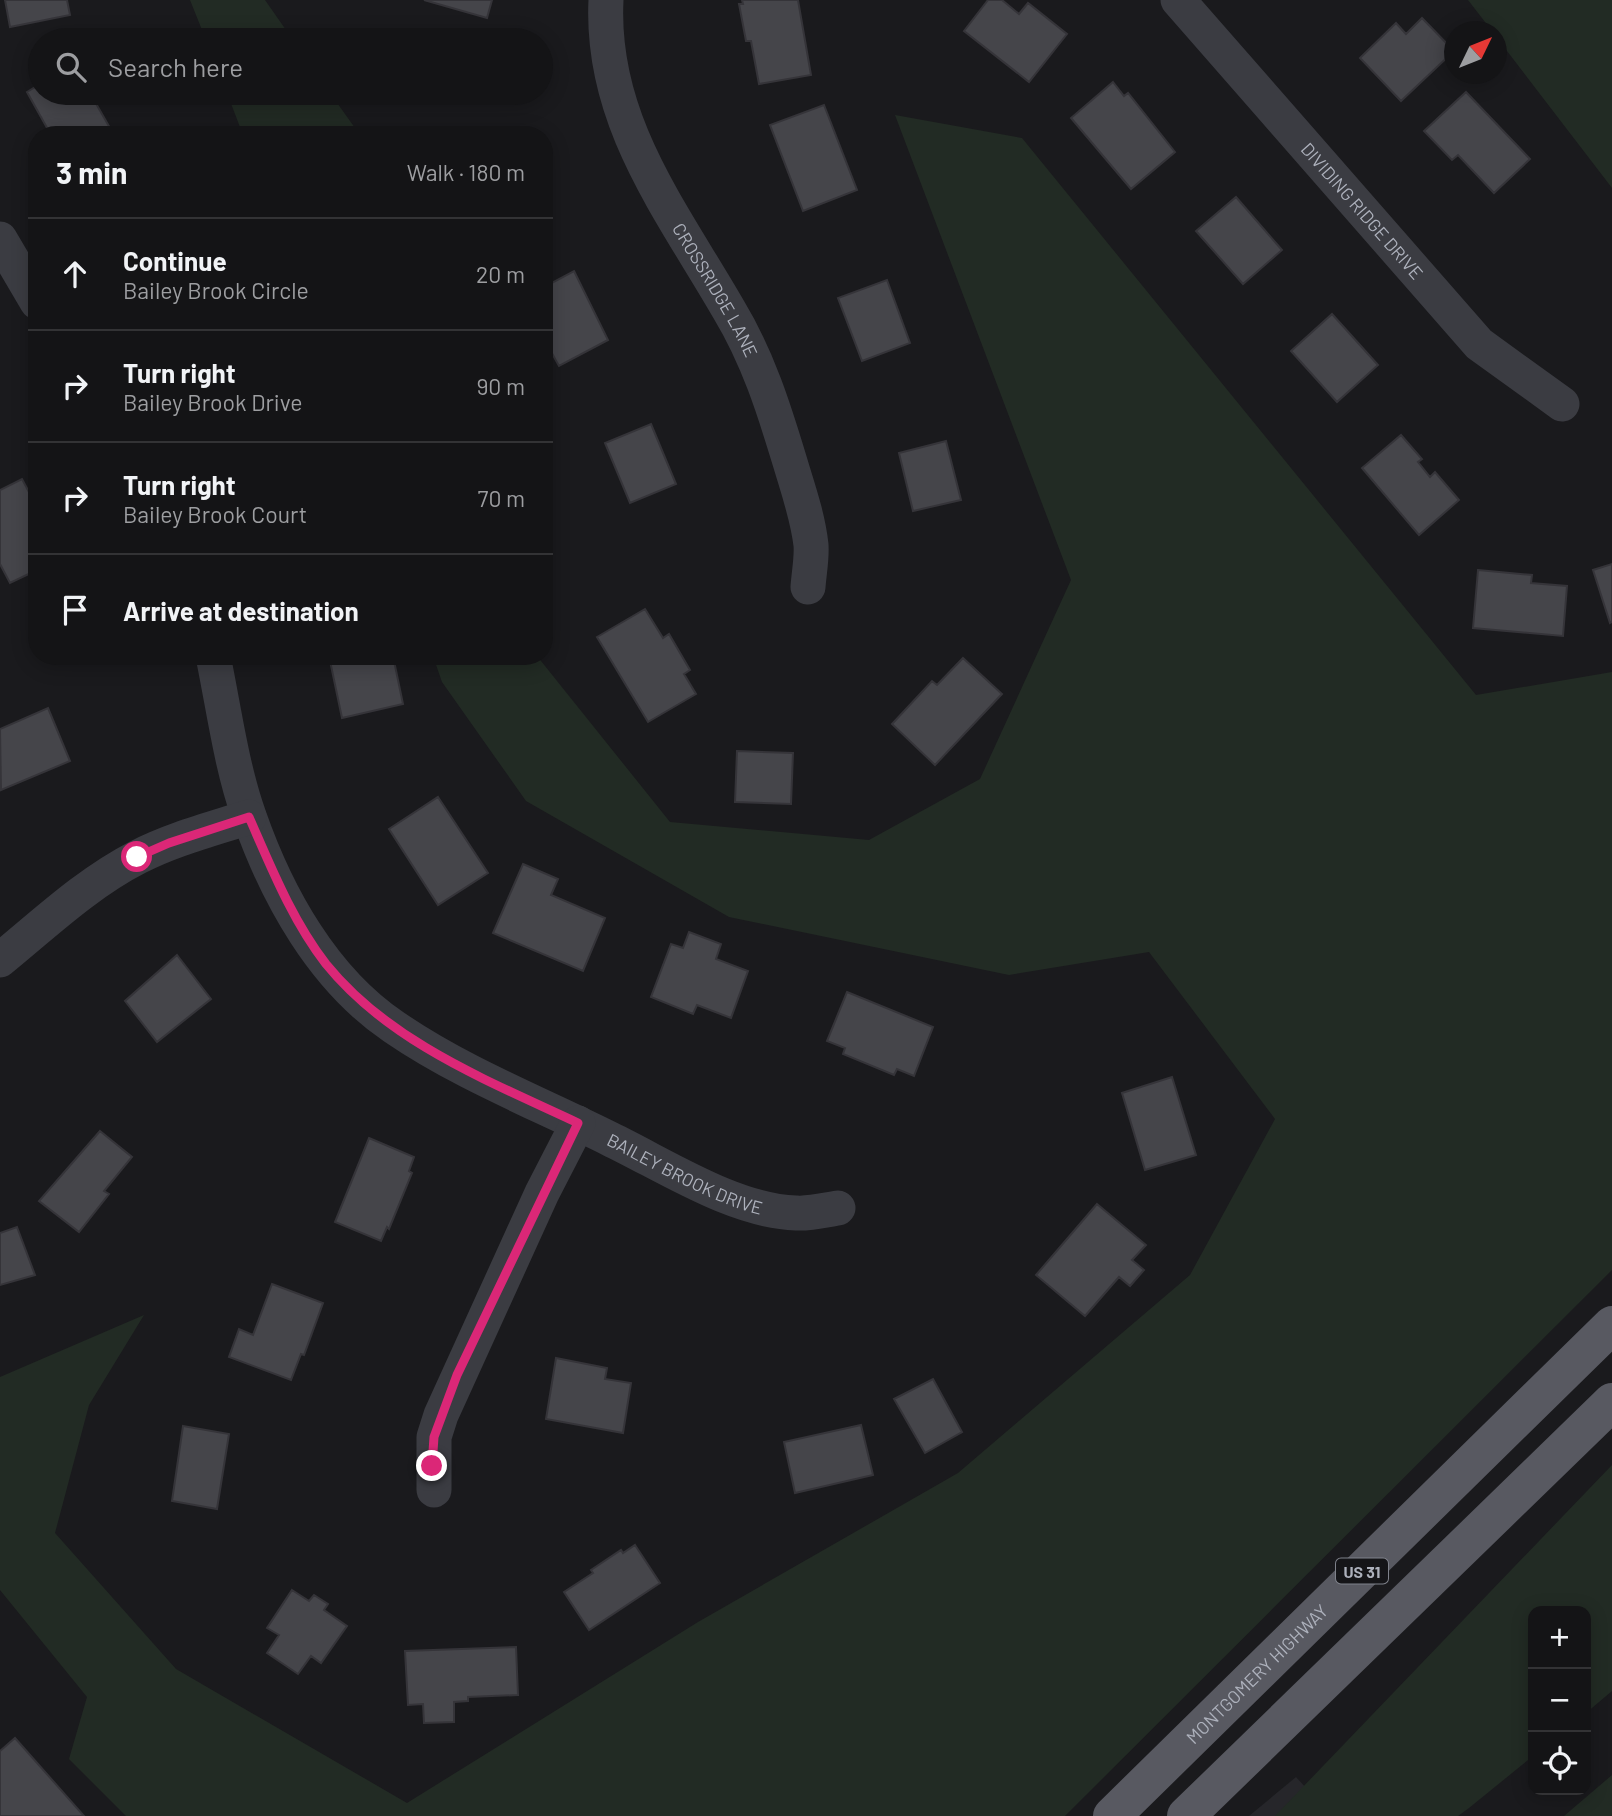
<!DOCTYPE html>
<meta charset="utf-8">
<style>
:root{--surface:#141416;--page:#1d1d1f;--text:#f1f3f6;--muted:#9d9ea1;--line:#333335}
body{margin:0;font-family:Barlow,sans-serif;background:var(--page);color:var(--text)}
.controls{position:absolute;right:21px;bottom:21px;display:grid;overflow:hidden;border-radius:14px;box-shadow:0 4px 18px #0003}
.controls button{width:63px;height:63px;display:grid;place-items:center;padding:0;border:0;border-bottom:2px solid var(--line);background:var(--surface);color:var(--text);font:35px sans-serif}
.compass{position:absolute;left:1444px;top:21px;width:63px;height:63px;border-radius:50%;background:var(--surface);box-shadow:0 4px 18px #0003;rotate:47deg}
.stop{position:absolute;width:21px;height:21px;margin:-16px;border:5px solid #db2777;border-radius:50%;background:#fff}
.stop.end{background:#db2777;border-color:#fff;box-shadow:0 2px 7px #0008}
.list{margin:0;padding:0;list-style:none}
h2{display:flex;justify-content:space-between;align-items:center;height:91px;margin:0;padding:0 28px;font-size:30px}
h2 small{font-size:23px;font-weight:400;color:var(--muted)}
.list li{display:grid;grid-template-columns:46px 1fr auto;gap:21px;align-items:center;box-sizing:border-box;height:112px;padding:0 28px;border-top:2px solid var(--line)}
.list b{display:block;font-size:26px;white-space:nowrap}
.list p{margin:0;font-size:23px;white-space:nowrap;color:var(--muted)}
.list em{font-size:23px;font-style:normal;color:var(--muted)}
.icon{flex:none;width:38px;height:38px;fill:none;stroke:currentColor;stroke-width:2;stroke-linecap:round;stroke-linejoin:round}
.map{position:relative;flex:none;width:1612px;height:1816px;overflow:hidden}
.search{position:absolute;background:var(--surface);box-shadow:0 4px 18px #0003;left:28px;top:28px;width:525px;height:77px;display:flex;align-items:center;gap:18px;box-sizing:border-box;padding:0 24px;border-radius:38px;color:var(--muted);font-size:26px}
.panel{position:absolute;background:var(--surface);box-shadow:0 4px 18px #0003;left:28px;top:126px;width:525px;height:539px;border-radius:28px}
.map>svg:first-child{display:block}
.built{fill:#26262a}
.green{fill:#222b24}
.building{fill:#45454a;stroke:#353439;stroke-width:2}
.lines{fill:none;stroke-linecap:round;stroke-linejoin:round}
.minor{stroke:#3b3c42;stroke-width:35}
.primary{stroke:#585961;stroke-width:38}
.route{stroke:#db2777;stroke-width:9}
.labels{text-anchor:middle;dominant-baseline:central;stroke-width:6;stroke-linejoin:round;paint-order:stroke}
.shield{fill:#151518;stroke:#7f828b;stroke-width:2}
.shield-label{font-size:16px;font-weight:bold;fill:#adb1bc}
.street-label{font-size:18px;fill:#adb1bc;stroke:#151518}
</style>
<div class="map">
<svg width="1612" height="1816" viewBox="0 0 1612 1816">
<rect width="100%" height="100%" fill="#1a1a1d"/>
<path class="built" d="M1296,1777L1332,1816H1249Z"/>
<path class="green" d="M190,0H265L293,40H206Z
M1468,0H1612V188L1497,38L1496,32L1492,31Z
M227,93H330L360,135H243Z
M895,115L1022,138L1476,695L1612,672V1270L1065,1816H126L69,1759L87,1697L0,1590V1377L144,1315L89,1405L55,1533L176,1669L407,1803L698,1622L958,1473L1190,1275L1275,1119L1149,952L1009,975L729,917L526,801L442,682L433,656H537L670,822L869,840L980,779L1071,580Z
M1612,1465V1691L1586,1713V1611H1533V1756L1469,1808L1458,1816H1275Z
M1612,1775V1816H1564Z"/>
<path class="building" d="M5,0H67L70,15L10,27Z
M424,0H492L487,18Z
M742,0H798L811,75L759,84L751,41H746L739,4H743Z
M988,0H1002L1019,14L1028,3L1067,34L1029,82L964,31Z
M1422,18L1454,51L1401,101L1360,58L1396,23L1406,34Z
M1113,82L1124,96L1128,93L1175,152L1131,189L1071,118Z
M40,84V93H90L114,135H51L27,92Z
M1466,92L1530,159L1494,193L1458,155L1452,160L1424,131Z
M824,105L857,190L803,211L770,125Z
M513,128L515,135H494Z
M1236,197L1282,250L1243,284L1196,231Z
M574,271L608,340L559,366L544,339V287Z
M887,280L910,343L862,361L838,298Z
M1332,314L1378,365L1337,402L1291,351Z
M651,424L676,484L630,503L605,443Z
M1401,435L1422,459L1418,462L1430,477L1435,472L1459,500L1419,535L1362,468Z
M946,441L961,500L913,511L899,453Z
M22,479L37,507V570L10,583L0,564V490Z
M1612,564V622L1610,623L1593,570Z
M1478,570L1532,575L1531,583L1567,586L1563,636L1473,628Z
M645,609L663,638L669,634L690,670L684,674L696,694L648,722L597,637Z
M329,656H393L403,704L342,718Z
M963,658L1002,694L935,765L892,724L932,681L937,685Z
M48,708L70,761L1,790L0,729Z
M737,751L793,753L791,804L735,802Z
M438,797L488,873L438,905L389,829Z
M523,864L558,879L551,895L605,918L583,971L493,933Z
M689,932L721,944L716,959L748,971L731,1018L697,1005L693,1014L651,997L671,944L683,948Z
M177,955L211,999L157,1042L125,1001Z
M847,992L933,1027L914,1076L897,1069L894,1075L843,1054L845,1048L827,1041Z
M1172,1077L1196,1155L1145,1170L1122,1093Z
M100,1131L132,1157L104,1191L109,1194L79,1232L39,1201Z
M369,1138L414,1157L409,1171L412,1173L389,1229L387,1227L381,1241L335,1222Z
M1097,1204L1146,1245L1132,1260L1144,1270L1130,1286L1119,1277L1085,1316L1036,1275Z
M17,1227L35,1275L0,1285V1233Z
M272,1284L323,1303L304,1355L301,1354L291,1380L229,1357L239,1329L253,1335Z
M556,1358L607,1368L605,1379L631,1383L623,1433L546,1419Z
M933,1379L962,1432L925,1453L894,1399Z
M861,1425L873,1475L795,1493L784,1442Z
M183,1426L229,1434L217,1509L172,1501Z
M635,1545L660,1583L589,1630L564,1592L593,1573L591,1570L621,1550L623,1553Z
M292,1590L309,1601L314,1595L328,1604L324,1610L347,1626L321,1663L311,1656L298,1674L267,1653L279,1635L267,1628Z
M516,1647L518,1695L468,1697V1701L454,1702V1722L424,1723L423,1704L408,1705L405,1651Z
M15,1738L84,1816H0V1751Z"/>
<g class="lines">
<g class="minor">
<path id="s1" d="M606,0C600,121 672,211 729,310C758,358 774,409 790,462C798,489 808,517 811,545C812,558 809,573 808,587"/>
<path id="s2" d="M1178,0L1479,344L1562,404"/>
<path d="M0,239L37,302"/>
<path id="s3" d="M213,656C224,709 231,765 249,816C277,896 323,979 394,1027C461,1073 538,1103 610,1139C666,1166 734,1211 796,1213C810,1214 825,1210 838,1208"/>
<path d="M0,960C44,924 87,883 138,857C173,839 212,829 249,817"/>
<path d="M434,1490V1437L441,1415L542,1193L578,1123"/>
</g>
<g class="primary">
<path id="s4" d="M1112,1816L1612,1325"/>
<path d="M1186,1816L1612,1402"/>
</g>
</g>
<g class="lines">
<path class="route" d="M137,857L169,843L249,817C271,867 292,920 326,964C390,1043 489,1081 578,1123L457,1375L434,1437L432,1466"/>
</g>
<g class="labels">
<rect class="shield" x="1336" y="1558.5" width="52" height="25" rx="5"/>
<g class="shield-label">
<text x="1362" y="1571">US 31</text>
</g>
<g class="street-label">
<text stroke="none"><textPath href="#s2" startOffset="280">DIVIDING RIDGE DRIVE</textPath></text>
<text stroke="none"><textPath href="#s1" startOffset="315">CROSSRIDGE LANE</textPath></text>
<text stroke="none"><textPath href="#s3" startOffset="751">BAILEY BROOK DRIVE</textPath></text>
<text stroke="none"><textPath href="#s4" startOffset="203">MONTGOMERY HIGHWAY</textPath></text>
</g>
</g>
</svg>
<div class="controls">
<button>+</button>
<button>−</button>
<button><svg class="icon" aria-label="locate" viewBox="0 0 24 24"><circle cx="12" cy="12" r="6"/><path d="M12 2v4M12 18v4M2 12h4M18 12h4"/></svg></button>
</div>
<svg class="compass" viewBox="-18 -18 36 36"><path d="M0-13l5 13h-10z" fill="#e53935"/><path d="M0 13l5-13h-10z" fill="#9d9ea1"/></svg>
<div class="stop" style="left:137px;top:857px"></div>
<div class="stop end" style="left:432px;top:1466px"></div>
<div class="search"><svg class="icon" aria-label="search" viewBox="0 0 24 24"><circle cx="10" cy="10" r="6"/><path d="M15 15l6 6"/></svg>Search here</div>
<section class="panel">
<h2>3 min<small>Walk · 180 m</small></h2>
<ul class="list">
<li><svg class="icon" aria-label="ahead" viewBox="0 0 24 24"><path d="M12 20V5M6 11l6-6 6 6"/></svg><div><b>Continue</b><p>Bailey Brook Circle</p></div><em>20 m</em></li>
<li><svg class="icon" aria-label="right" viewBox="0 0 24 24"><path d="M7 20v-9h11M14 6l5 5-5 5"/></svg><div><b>Turn right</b><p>Bailey Brook Drive</p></div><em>90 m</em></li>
<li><svg class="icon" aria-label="right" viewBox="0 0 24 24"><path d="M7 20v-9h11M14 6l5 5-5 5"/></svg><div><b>Turn right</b><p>Bailey Brook Court</p></div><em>70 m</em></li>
<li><svg class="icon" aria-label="arrive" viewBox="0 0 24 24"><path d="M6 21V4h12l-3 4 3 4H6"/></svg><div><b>Arrive at destination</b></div></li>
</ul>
</section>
</div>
